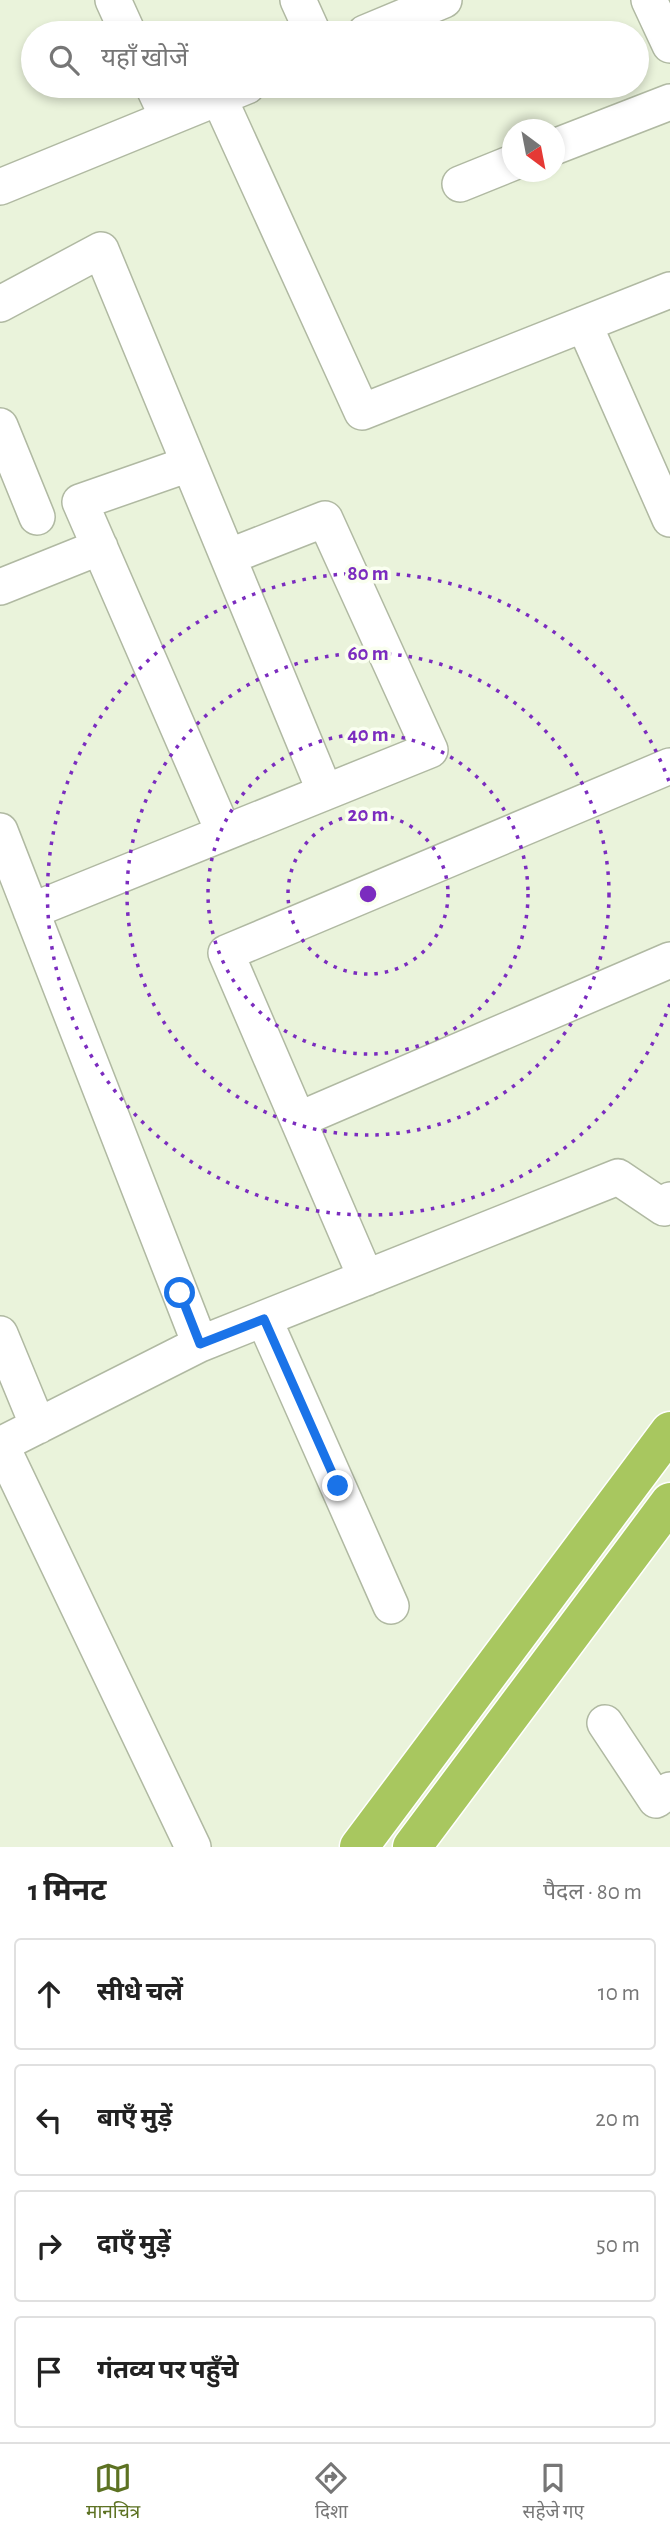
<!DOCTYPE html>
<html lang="hi">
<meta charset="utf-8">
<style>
:root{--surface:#fff;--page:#f2f2f2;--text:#222;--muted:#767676;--line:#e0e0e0;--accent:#5d7223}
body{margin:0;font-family:"Alegreya Sans","Noto Sans Devanagari",sans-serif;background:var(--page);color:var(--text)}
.compass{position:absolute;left:502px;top:119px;width:63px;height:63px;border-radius:50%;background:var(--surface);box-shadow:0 4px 10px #0003;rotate:148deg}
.stop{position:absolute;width:21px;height:21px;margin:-16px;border:5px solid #1a73e8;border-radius:50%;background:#fff}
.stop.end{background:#1a73e8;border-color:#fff;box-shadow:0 2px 7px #0008}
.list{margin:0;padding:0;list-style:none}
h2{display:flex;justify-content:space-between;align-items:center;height:91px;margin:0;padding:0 28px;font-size:30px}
h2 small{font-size:23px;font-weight:400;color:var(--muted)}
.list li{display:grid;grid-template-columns:46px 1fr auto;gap:21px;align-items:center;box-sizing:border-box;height:112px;margin:0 14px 14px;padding:0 14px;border:2px solid var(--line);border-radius:7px}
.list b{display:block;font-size:26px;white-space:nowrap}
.list em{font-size:23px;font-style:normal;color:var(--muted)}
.icon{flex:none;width:38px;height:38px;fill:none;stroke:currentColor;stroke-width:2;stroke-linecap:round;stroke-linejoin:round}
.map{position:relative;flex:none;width:670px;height:1847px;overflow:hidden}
.search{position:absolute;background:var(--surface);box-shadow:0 4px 10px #0003;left:21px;right:21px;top:21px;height:77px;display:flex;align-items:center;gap:18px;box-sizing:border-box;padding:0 24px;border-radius:38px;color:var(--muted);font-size:26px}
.sheet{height:595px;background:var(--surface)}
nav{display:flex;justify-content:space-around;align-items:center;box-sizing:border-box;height:98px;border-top:2px solid var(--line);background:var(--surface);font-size:19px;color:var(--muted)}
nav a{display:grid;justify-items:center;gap:4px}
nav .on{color:var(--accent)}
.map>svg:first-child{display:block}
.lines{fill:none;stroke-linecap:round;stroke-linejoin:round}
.minor-casing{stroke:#b0b9a2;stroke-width:38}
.highway-casing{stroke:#fff;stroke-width:41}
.minor{stroke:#fff;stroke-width:35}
.highway{stroke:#a8c75f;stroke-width:38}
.route{stroke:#1a73e8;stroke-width:9}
.ring{fill:none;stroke:#7b2cbf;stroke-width:3.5;stroke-dasharray:3.5 7}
.centre{fill:#7b2cbf;stroke:#fafff0;stroke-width:3.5}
.ring-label{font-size:21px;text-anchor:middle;font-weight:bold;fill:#7b2cbf;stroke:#fafff0;stroke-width:7;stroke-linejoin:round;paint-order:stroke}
</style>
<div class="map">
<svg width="670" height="1847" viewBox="0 0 670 1847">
<rect width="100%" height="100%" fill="#eaf3db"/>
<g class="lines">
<g class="minor-casing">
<path id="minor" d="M113,0L128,33
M298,0L313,33
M649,0L670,45
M365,33L444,0
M153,86L167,116
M219,98L362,412L670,290
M554,147L670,102
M460,184L512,163
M0,187L247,86
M0,304L101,250L325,792
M584,324L670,519
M0,426L37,517
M189,464L80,502L224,833
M0,587L100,547
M0,831L200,1344
M31,911L430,750L325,519L228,557
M298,1120L670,960
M366,1278L226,953L670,766
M264,1319L391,1606
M0,1334L38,1426
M0,1445L200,1344L618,1177L664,1208L670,1200
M1,1445L193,1847
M605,1723L656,1800L670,1790"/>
</g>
<g class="highway-casing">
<path id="highway" d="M359,1847L670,1431
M412,1847L670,1502"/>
</g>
<use href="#minor" class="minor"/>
<use href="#highway" class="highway"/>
</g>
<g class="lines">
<path class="route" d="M180,1293L200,1344L264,1319L338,1486"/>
</g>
<g class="ring">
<circle cx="368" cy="894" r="80"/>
<circle cx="368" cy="894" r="160"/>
<circle cx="368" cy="894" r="241"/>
<path d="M670 1004A321 321 0 1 1 670 784"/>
</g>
<circle cx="368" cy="894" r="10" class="centre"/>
<g class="ring-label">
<text x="368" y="580">80 m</text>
<text x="368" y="660">60 m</text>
<text x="368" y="741">40 m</text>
<text x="368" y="821">20 m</text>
</g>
</svg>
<svg class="compass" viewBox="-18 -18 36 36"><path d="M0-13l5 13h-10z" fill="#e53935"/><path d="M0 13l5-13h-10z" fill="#767676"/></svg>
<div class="stop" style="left:180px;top:1293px"></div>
<div class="stop end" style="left:338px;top:1486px"></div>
<div class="search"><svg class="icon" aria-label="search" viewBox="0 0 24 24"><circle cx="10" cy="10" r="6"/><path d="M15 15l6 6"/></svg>यहाँ खोजें</div>
</div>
<section class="sheet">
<h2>1 मिनट<small>पैदल · 80 m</small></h2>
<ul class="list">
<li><svg class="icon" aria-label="ahead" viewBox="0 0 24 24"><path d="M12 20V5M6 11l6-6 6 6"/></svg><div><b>सीधे चलें</b></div><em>10 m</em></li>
<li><svg class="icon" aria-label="left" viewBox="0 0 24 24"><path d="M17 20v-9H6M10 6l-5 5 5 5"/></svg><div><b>बाएँ मुड़ें</b></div><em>20 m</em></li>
<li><svg class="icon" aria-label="right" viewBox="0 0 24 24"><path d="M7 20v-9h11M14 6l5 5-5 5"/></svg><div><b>दाएँ मुड़ें</b></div><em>50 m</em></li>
<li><svg class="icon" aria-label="arrive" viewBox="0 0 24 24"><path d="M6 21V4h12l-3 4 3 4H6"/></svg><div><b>गंतव्य पर पहुँचे</b></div></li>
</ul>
</section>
<nav>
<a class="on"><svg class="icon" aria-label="map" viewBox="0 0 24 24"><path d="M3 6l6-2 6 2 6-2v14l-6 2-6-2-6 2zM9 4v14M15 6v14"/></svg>मानचित्र</a>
<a><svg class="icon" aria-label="directions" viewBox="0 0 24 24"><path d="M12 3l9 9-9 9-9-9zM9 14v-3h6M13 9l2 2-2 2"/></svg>दिशा</a>
<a><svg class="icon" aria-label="saved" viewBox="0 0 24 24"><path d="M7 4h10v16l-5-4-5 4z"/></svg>सहेजे गए</a>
</nav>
